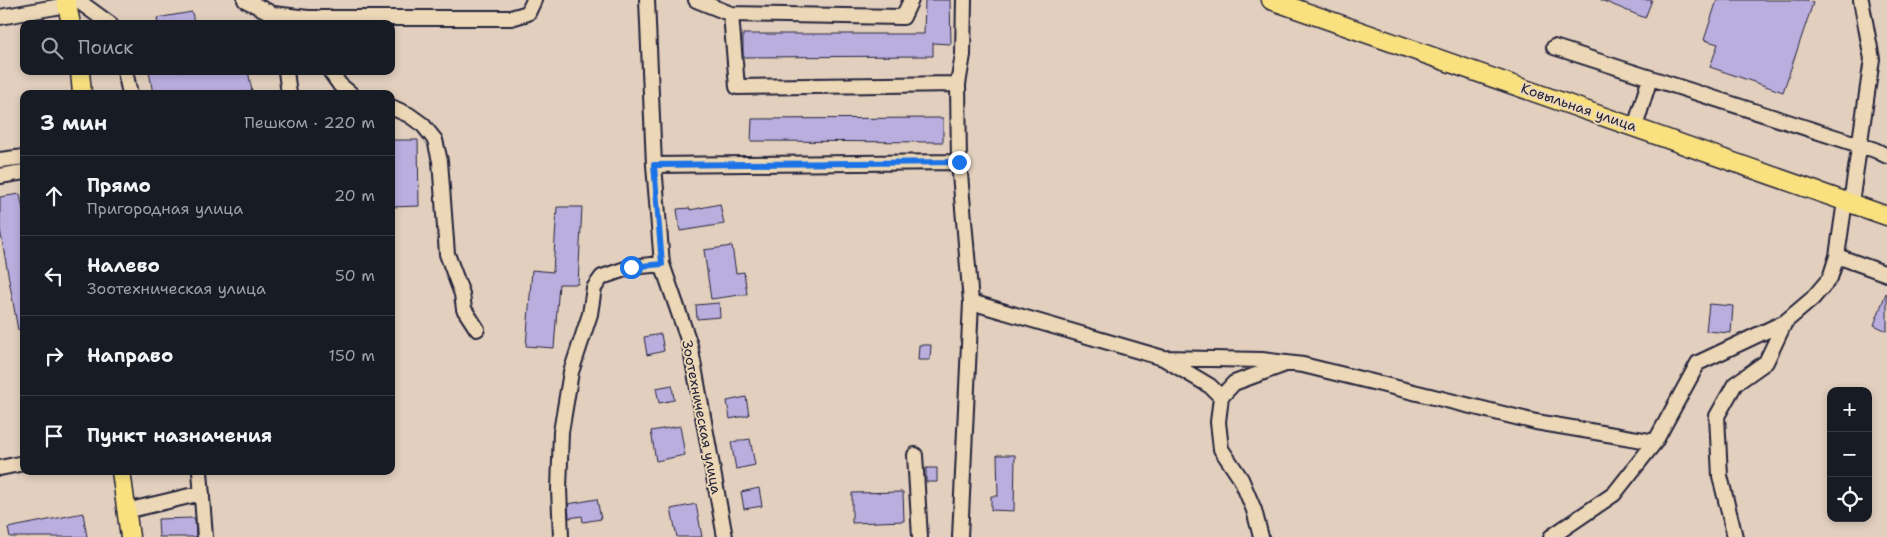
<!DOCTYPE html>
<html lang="ru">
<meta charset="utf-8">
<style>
:root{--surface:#171b24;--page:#20242c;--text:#f1f3f6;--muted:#9ea1a6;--line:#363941}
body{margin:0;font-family:"Shantell Sans",sans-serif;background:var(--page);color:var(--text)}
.controls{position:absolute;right:15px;bottom:15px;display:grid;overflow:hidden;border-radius:10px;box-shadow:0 2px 8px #0003}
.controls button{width:45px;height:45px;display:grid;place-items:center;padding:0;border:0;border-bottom:1px solid var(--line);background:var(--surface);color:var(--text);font:25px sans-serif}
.stop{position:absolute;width:15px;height:15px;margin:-11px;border:4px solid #1a73e8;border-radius:50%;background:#fff}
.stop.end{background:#1a73e8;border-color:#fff;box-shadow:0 1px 5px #0008}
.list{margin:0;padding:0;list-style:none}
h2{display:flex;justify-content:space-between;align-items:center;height:65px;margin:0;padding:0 20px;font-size:21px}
h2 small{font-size:16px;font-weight:400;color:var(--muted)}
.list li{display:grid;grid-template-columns:32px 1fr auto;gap:15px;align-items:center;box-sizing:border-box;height:80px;padding:0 20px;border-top:1px solid var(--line)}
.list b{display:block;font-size:19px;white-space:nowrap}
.list p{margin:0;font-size:16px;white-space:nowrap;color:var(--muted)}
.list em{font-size:16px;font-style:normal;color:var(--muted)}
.icon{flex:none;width:28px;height:28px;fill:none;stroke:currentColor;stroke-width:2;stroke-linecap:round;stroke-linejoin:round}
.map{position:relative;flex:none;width:1887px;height:537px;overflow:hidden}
.search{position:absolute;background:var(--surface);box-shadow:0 2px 8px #0003;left:20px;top:20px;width:375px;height:55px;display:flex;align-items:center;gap:12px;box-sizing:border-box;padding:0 18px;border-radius:10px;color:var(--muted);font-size:19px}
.panel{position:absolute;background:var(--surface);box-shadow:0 2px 8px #0003;left:20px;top:90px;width:375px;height:385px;border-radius:10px}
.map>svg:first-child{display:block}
.building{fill:#baaedf;stroke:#22223b}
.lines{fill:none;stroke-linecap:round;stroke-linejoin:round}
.minor-casing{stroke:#22223b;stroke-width:18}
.major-casing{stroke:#22223b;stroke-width:21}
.minor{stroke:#ecd7b6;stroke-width:14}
.major{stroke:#fae180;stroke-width:18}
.route{stroke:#1a73e8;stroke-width:6}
.labels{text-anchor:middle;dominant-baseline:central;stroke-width:4;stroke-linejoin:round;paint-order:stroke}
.street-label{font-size:14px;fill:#22223b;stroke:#ecd7b6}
</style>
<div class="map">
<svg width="1887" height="537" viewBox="0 0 1887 537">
<rect width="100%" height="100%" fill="#e2cfbe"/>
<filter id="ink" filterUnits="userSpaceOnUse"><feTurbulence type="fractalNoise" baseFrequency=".02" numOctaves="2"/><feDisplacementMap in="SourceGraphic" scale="10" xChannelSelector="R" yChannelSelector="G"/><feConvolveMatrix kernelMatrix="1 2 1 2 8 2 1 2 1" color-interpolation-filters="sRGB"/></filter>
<g filter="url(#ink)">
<path class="building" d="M925,0H950L951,44L933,43V56L743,57V34H924Z
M1601,0H1652L1645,18Z
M1717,0H1806L1813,3L1783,92L1710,67L1718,44L1704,40Z
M192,12L194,24H158L157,18Z
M149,71H248L252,91L235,94H153Z
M943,118V142L751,141L752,119Z
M391,140H418L419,206L391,207Z
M20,194L24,215V329L18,330L0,229V197Z
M720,204L724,224L680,231L677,209L690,208V210Z
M557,207H582L578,284H559L554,348L526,346L532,270L553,272Z
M732,246L736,273L744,272L747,294L711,299L704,250Z
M1886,293H1887V331L1874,325Z
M719,303L720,317L697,319L696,305Z
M1709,304L1733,306L1731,333L1706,331Z
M661,334L664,351L647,355L644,337Z
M919,345H931L930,360H918Z
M672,385L674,400L659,403L656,388Z
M746,397L749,415L730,419L727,401Z
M680,426L685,455L656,461L651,431Z
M750,439L755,465L736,469L731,442Z
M997,455H1015L1014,511L991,510V496H998Z
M926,468H937V482H926Z
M759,488L762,506L744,509L741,492Z
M903,492L904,521L852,523V493Z
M597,499L601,519L583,522L582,516L569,518L568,504Z
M696,504L702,537H677L671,509Z
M83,513L87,537H10L8,528Z
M195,518L196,537H159L158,519Z"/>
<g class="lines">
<g class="minor-casing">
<path id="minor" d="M77,0L110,24
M245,0L273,14L308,18H511L528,13L534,0
M647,0L654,165L662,264L690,345L725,537
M696,0L731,14L737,87L958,84
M731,14L903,17L911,0
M0,17L67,5
M1554,47L1875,150L1887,156
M125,71L130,94
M286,71L289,94
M330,71L340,85L351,94
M391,107L409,115L423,125L435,140L440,161L447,254L462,294L464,309L477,329
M1635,127L1650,78
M0,160L24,157
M654,165L959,162
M0,176L24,172
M1851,203L1872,59L1861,0
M1837,256L1887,274
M971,302L1163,358L1210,386L1221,397L1218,422L1221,449L1241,479L1254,510L1261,537
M1163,358L1262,360L1303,365L1536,422L1655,442
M1221,397L1234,383L1283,365
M915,455L920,537
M0,468L24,463
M200,471L205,537
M126,511L202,493
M561,537L559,489L561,432L571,372L590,314L594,288L602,277L631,267L662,264
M960,537L971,302L959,162L958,84L963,55L964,0
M1551,537L1614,494L1655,442L1698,363L1785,322L1812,299L1830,278L1837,256L1845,201
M1735,537L1720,476L1717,416L1735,384L1766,362L1785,322"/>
</g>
<g class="major-casing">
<path id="major" d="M66,0L71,24
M1271,0L1887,216
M80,71L82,94
M121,471L130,537"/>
</g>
<use href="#minor" class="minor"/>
<use href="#major" class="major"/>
</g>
</g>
<g class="lines" filter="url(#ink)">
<path class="route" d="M631,267L662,264L654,165L959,162"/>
</g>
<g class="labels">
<g class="street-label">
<text transform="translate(1579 107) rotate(19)">Ковыльная улица</text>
<text transform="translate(702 417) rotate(79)">Зоотехническая улица</text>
</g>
</g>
</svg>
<div class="controls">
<button>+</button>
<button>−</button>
<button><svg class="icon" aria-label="locate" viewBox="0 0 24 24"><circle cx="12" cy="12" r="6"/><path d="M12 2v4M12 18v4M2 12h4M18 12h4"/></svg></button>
</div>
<div class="stop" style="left:631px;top:267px"></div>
<div class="stop end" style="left:959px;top:162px"></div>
<div class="search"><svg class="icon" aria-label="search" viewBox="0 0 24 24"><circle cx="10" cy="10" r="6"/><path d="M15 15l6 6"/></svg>Поиск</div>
<section class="panel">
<h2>3 мин<small>Пешком · 220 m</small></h2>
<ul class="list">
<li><svg class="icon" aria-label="ahead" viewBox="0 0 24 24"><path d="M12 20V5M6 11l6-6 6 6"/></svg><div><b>Прямо</b><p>Пригородная улица</p></div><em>20 m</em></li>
<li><svg class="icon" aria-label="left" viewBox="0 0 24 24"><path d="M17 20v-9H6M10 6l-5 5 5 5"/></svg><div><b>Налево</b><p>Зоотехническая улица</p></div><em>50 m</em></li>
<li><svg class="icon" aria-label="right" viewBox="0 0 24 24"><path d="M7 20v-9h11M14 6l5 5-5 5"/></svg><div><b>Направо</b></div><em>150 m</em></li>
<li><svg class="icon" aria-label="arrive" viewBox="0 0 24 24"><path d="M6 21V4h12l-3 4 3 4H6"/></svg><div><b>Пункт назначения</b></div></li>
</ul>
</section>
</div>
